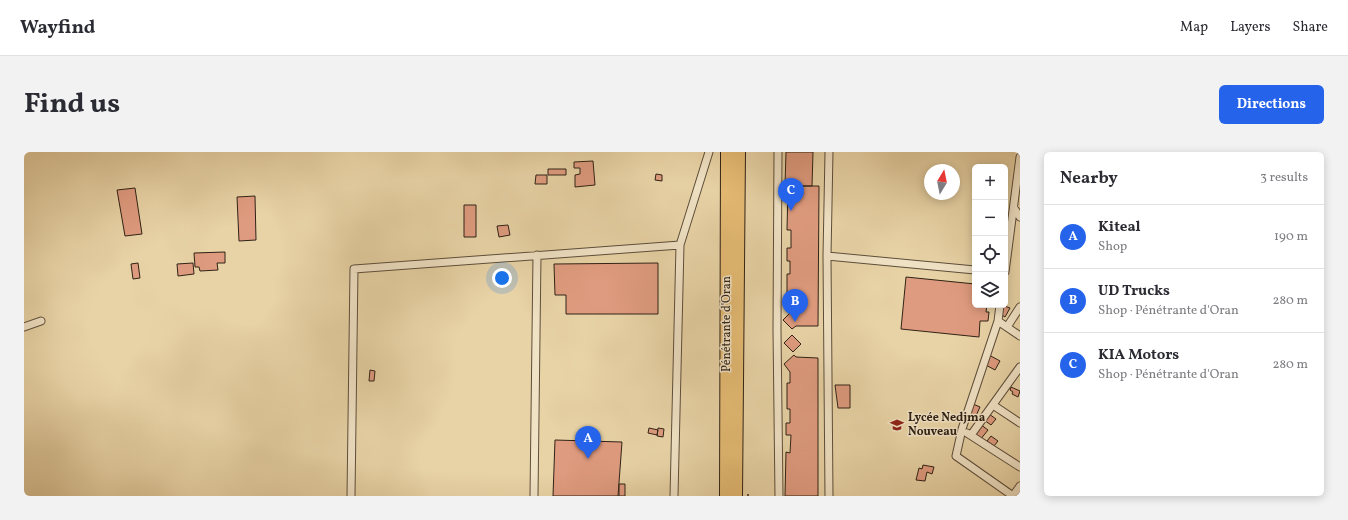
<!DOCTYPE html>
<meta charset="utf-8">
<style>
:root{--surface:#fff;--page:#f2f2f3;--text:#2b2b33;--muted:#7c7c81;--line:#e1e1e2;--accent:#2563eb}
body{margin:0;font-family:Vollkorn,serif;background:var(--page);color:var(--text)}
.controls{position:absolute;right:12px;top:12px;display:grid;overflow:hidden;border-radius:6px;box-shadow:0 2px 10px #0003}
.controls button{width:36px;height:36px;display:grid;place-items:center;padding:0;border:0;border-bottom:1px solid var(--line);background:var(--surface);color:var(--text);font:20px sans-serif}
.compass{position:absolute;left:900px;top:12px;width:36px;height:36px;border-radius:50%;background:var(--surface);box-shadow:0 2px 10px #0003;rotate:10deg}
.you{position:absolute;left:478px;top:126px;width:14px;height:14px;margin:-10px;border:3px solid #fff;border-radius:50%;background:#1a73e8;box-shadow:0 0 0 6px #1a73e833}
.badge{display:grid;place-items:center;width:26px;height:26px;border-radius:50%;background:var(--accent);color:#fff;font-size:13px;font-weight:700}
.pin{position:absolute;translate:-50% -33px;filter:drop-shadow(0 1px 2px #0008)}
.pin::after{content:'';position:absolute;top:21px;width:14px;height:12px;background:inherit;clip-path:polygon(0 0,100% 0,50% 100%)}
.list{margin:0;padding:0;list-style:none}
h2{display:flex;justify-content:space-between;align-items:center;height:52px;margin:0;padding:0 16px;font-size:17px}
h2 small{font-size:13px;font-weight:400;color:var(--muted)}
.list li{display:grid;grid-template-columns:26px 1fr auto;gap:12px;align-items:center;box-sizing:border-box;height:64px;padding:0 16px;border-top:1px solid var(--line)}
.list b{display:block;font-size:15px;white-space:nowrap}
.list p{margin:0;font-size:13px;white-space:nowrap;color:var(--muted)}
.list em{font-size:13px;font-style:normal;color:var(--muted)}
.icon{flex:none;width:22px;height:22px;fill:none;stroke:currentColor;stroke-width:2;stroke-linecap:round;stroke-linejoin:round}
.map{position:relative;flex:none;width:996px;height:344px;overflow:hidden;border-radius:6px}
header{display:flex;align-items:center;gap:24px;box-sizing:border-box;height:56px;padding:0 20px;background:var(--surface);border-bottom:1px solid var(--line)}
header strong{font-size:19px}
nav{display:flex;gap:22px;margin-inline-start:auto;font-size:14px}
.intro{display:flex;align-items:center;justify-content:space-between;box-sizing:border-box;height:96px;padding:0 24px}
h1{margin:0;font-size:28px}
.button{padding:10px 18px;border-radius:6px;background:var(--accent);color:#fff;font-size:14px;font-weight:700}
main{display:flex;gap:24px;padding:0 24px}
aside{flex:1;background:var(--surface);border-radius:6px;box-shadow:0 2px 10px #0003}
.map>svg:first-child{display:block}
.building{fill:#df9b7f;stroke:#2f2216}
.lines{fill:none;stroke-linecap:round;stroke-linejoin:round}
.minor-casing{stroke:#5d4e3a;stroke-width:9}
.motorway-casing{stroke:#2f2216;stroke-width:14}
.path{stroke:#2f2216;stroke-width:1.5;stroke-dasharray:3 2;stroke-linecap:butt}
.minor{stroke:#f0e2c5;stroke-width:7}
.motorway{stroke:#e4ba73;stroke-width:12}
.labels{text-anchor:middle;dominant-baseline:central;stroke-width:3;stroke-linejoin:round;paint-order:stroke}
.street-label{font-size:12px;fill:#2f2216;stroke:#f0e2c5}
.poi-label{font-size:12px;font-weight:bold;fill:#2f2216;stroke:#f0e2c5;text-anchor:start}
</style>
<header>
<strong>Wayfind</strong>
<nav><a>Map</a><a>Layers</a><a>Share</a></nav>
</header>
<div class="intro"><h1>Find us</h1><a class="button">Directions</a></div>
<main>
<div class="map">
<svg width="996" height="344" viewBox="0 0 996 344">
<rect width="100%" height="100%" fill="#e8d3a6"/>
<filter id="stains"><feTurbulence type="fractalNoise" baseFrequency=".005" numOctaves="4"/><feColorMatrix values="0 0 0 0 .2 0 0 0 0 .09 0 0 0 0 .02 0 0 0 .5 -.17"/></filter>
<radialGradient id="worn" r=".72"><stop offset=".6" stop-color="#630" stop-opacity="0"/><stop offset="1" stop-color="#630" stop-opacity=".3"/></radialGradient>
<path class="building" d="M762,0H789L788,34H761Z
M569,9L571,33L551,35V23L556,22V16H550V10Z
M524,17H542V23H524Z
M632,22L638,23V29L631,28Z
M512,23H523V32H511Z
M764,34H795L794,174H772L768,177L759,168L766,161V148H763V122H766V109H763V96H767V78H763Z
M111,36L118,82L101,84L93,38Z
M231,44L232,88L215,89L213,45Z
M440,53H452V85H440Z
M484,73L486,83L475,85L473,74Z
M201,100V111H193L194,118L176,119L175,115H171L170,101Z
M114,111L116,126L109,127L107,112Z
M169,111L170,122L154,124L153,112Z
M634,111V162H542V143H531L530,112Z
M882,125L951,132V153H963L962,160H965L964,169H956L955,185L877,177Z
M978,153L986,156L981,165L974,161Z
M768,183L777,192L769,200L760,191Z
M770,203L772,205L794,206V344H761L762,300L766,301L767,283H762V271H766V257H763V231H766V220L760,212Z
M965,203L976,209L971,218L960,212Z
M346,218L351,219L350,229H345Z
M811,233H826V256H814Z
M987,235L996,239L994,245L988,242L989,240L986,238Z
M949,252L956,255L951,266L944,262Z
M965,262L972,267L967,273L960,268Z
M956,272L964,278L956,288L948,282Z
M625,276L634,278L633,283L624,281Z
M634,276L640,277L639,285L633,284Z
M967,284L974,289L970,294L963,289Z
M531,288L598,290L594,344H529Z
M899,313L910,315L908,322L903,320L901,329L892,328L895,316L898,317Z
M595,332H601V344H595Z"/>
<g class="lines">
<g class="minor-casing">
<path id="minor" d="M754,0L753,178L755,344
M805,0L803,104L805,344
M990,56L996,65
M803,104L951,118
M981,120L996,5
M976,153L974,169L938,277L932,304L989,344L996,334
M974,169L996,184
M0,175L17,169
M983,175L996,155
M969,253L996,271
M943,281L996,315
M947,283L996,215
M327,344L330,117L656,93
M510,344L513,103
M650,344L656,93L685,0"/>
</g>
<g class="motorway-casing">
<path id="motorway" d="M702,344L703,0
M712,344L715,0"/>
</g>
<path class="path" d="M724,344V342"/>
<use href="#minor" class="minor"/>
<use href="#motorway" class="motorway"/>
</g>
<defs>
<g id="school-bare" transform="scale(1.08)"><path d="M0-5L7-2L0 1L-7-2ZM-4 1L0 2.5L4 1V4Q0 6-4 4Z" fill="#8f2418" stroke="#f0e2c5" stroke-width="2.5" paint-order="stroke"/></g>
</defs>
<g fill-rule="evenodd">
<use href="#school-bare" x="873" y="273"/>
</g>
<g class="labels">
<g class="street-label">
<text transform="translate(703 172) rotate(-90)">Pénétrante d'Oran</text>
</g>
<g class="poi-label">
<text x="884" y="266">Lycée Nedjma<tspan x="884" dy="14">Nouveau</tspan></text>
</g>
</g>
<rect width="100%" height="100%" filter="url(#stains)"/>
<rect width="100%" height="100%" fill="url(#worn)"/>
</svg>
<div class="controls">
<button>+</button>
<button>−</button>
<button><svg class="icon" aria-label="locate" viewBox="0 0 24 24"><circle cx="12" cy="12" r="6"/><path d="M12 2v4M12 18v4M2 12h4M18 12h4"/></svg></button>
<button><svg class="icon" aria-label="layers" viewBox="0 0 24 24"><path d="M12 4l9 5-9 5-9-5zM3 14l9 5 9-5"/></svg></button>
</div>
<svg class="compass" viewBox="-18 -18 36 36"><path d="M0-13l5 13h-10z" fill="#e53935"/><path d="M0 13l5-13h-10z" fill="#7c7c81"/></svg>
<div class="you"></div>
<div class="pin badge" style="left:564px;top:307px">A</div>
<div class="pin badge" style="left:771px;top:170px">B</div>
<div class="pin badge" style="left:767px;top:59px">C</div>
</div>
<aside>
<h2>Nearby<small>3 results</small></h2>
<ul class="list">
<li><span class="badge">A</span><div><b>Kiteal</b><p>Shop</p></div><em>190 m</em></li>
<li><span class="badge">B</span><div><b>UD Trucks</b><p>Shop · Pénétrante d'Oran</p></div><em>280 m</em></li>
<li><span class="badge">C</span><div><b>KIA Motors</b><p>Shop · Pénétrante d'Oran</p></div><em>280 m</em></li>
</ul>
</aside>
</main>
